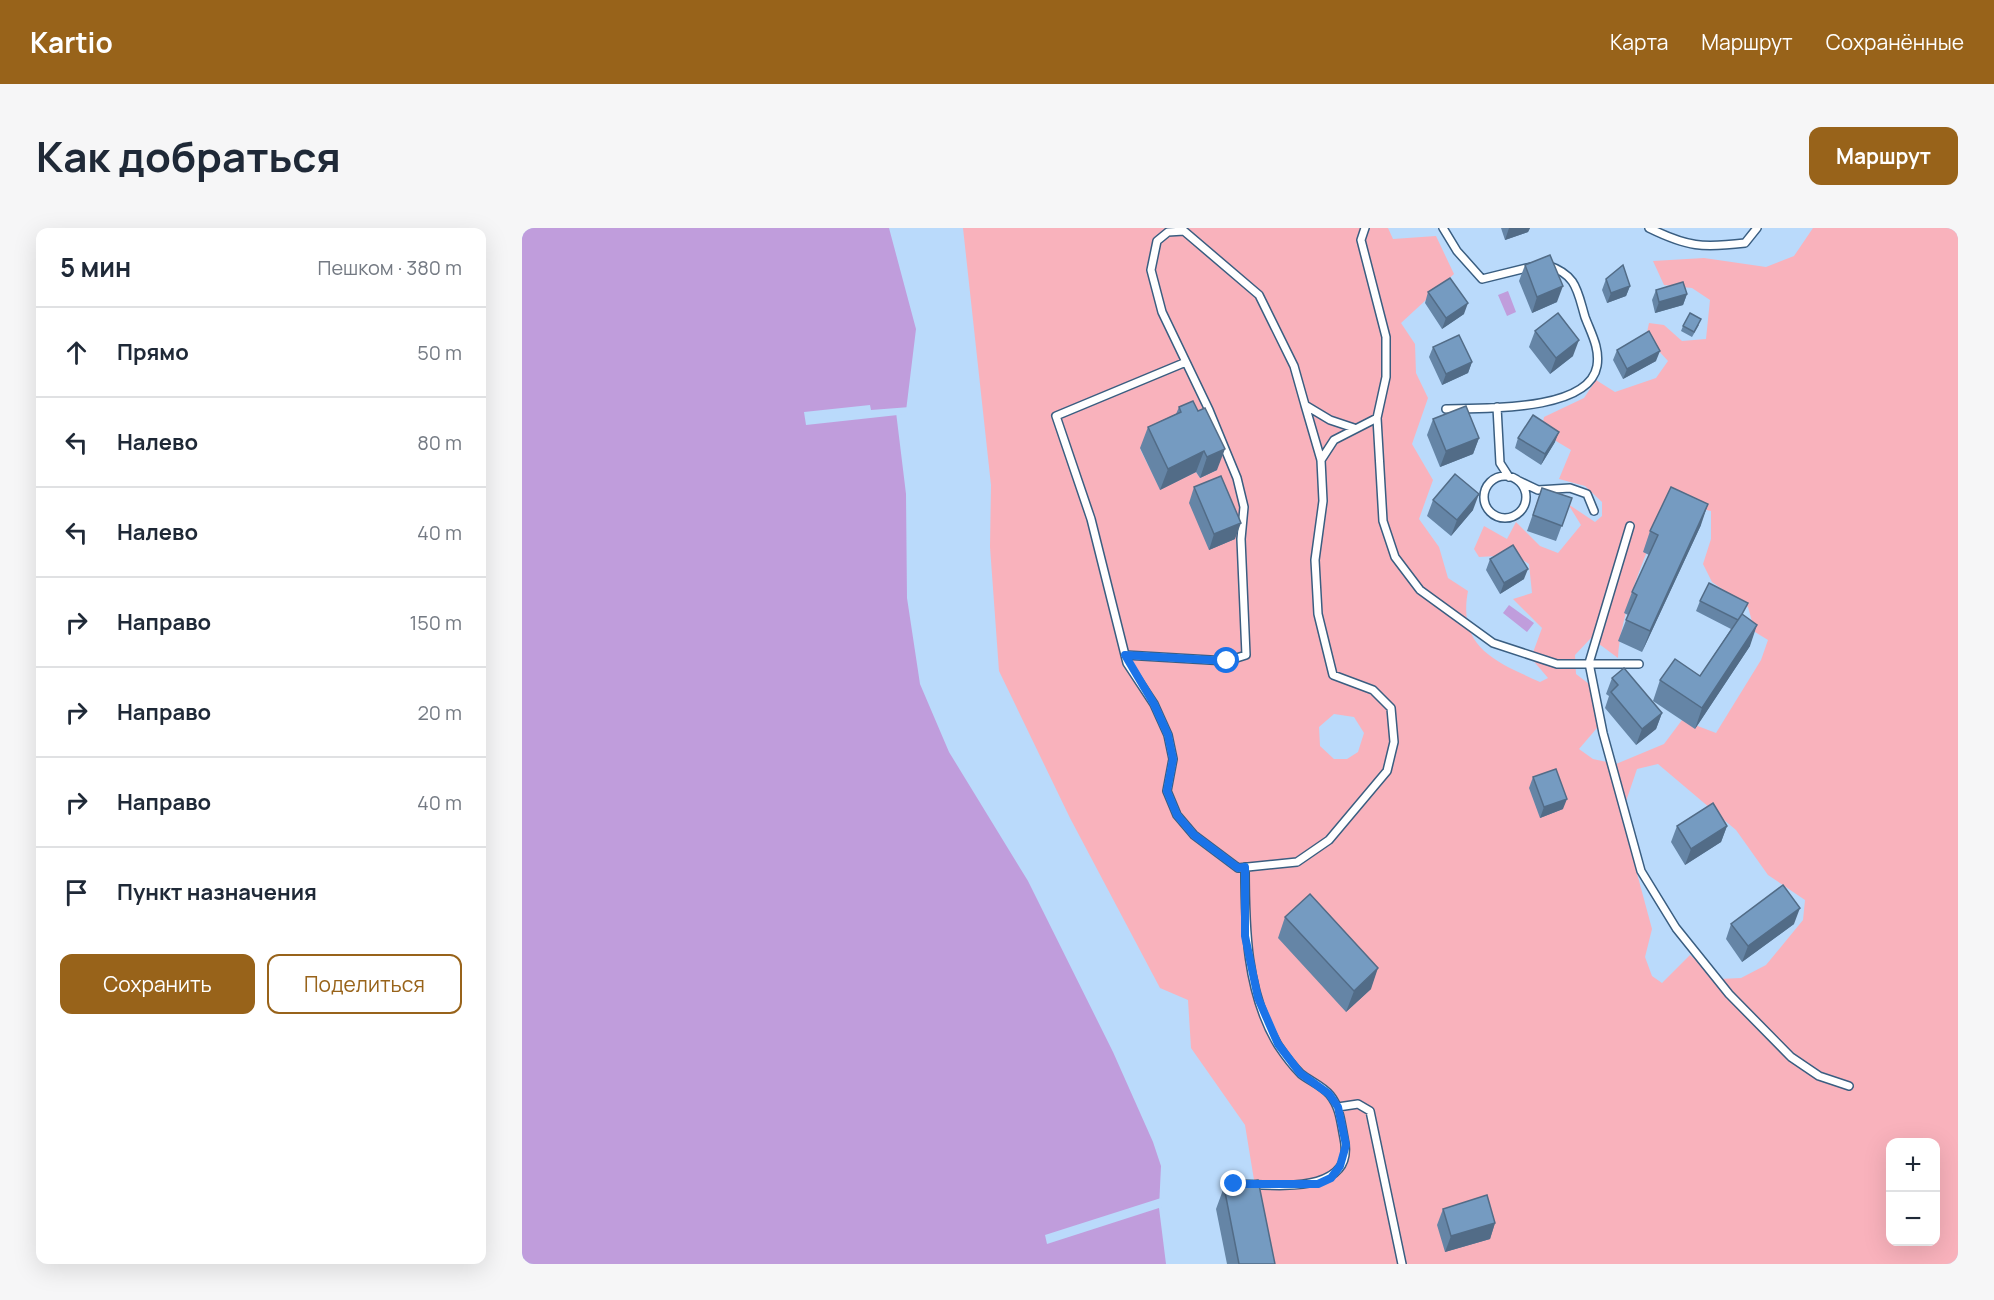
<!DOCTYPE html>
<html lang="ru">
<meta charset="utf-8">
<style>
:root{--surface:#fff;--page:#f6f6f7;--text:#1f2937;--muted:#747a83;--line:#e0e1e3;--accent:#98631a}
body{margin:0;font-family:Manrope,sans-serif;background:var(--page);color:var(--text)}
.controls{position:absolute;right:18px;bottom:18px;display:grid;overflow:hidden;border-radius:12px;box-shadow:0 6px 24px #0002}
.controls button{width:54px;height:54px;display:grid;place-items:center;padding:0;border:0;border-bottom:2px solid var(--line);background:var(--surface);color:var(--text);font:30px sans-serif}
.stop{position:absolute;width:18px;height:18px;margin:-14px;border:4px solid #1a73e8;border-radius:50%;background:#fff}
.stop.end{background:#1a73e8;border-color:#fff;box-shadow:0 2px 6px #0008}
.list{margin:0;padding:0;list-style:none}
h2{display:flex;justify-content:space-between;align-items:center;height:78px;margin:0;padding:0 24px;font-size:26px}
h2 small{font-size:20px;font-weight:400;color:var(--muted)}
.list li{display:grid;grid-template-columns:39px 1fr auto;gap:18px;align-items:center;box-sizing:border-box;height:90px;padding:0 24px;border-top:2px solid var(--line)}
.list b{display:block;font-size:22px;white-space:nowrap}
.list em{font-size:20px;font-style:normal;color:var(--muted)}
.actions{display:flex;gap:12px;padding:18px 24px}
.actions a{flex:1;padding:14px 0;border:2px solid var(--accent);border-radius:12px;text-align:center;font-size:21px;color:var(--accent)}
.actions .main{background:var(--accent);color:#fff}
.icon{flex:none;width:33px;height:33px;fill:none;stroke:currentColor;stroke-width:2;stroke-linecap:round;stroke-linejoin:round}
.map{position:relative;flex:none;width:1436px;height:1036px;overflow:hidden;border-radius:12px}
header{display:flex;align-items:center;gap:36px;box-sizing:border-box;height:84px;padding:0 30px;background:var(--accent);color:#fff}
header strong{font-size:28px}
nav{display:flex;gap:33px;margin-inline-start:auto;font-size:21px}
.intro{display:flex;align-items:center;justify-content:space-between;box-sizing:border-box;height:144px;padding:0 36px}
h1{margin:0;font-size:42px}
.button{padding:15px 27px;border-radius:12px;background:var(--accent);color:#fff;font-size:21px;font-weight:700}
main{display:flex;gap:36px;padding:0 36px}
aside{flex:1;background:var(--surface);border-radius:12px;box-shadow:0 6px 24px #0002}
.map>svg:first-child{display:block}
.green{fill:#f9b2bc;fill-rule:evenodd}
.water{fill:#c09ddc}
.pier{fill:#badafb}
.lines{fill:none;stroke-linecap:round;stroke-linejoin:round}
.ferry{stroke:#3e0e59;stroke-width:1.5;stroke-dasharray:8 6;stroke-linecap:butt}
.lane-casing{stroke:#3a5e81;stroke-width:10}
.lane{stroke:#fff;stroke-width:7}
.wall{fill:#6585a6}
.shaded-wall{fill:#526c87}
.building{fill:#759bc1;stroke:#526c87;stroke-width:1.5}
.route{stroke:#1a73e8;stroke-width:8}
</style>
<header>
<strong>Kartio</strong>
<nav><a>Карта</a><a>Маршрут</a><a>Сохранённые</a></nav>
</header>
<div class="intro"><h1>Как добраться</h1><a class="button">Маршрут</a></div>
<main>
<aside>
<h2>5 мин<small>Пешком · 380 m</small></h2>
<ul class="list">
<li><svg class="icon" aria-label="ahead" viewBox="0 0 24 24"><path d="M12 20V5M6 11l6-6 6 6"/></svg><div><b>Прямо</b></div><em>50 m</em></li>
<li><svg class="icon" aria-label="left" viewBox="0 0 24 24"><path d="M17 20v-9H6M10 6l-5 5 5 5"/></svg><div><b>Налево</b></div><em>80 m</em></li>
<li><svg class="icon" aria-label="left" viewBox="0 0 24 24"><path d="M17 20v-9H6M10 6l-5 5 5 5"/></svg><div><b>Налево</b></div><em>40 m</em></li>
<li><svg class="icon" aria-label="right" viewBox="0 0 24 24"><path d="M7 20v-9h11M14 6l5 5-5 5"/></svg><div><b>Направо</b></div><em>150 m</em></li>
<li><svg class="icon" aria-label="right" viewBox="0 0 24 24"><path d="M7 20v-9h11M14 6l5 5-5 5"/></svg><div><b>Направо</b></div><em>20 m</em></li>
<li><svg class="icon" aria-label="right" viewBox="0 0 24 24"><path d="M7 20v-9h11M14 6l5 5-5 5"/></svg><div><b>Направо</b></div><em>40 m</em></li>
<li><svg class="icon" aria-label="arrive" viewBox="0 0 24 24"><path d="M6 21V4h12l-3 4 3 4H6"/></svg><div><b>Пункт назначения</b></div></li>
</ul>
<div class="actions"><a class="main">Сохранить</a><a>Поделиться</a></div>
</aside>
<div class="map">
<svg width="1436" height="1036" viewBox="0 0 1436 1036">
<rect width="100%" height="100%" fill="#badafb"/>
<path class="green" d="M441,0H866L871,11L914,8L932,46L879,95L893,116L894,145L906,170L890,216L911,252L897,291L917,319L926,350L946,363C935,420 975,434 1018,454L1026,450L1009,430L1020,400L991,371L1010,365L1007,336L993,327L957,329L952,321L962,298L985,311L994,294L1018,318L1036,325L1059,297L1046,276L1073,294L1080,288V274L1063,258L1037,251L1049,222L1019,204L1022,189L1062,170L1074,152L1093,164L1134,150L1146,133L1124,109L1127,95L1142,97L1160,113L1184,111L1188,72L1170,60L1142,57L1131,33L1182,30L1244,39L1272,28L1291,0H1436V1036H750L742,1013L723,897L669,820L666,772L638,760L548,590L477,443L468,319L469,257ZM618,221L695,242L678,250L674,244L638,261ZM1149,274L1189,283V311L1181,336L1190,354L1226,379L1233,404L1246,412L1239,432L1194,505L1160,492L1142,516L1094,536L1071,531L1057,521L1081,493L1071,459L1054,446L1053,427L1069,410L1096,430C1098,386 1127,312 1149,274ZM812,486L832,489L842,505L836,524L825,531H812L798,518L797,499ZM1136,536L1214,602L1246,647L1283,672L1281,692L1244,737L1219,750L1197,751L1168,727L1140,755L1130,748L1123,729L1130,701L1113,638L1114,609L1099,588L1115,541ZM1368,914H1414V1014H1368Z"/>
<path class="water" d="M0,0H367L394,101L384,183L374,184L384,266L385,370L398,456L427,524L506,653L591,824L631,914L639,938L637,980L644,1036H0Z
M986,63L994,84L985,88L976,67Z
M987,377L1012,395L1005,404L981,385Z"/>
<path class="pier" d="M348,177L349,182L388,179L385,186L284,197L282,184Z
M639,970L640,979L525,1016L523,1007Z"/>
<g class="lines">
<path class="ferry" d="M0,1029L3,1036"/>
<g class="lane-casing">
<path id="lane" d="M843,0L839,12L864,109V149L855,190L861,293L873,329L898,362L971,415L1035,436H1117
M921,0L935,23L960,51L1009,39
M1127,0C1166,19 1180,20 1223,15L1235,0
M664,134L534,188L569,291L605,435L632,476L646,507L651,531L645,563L655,587L672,607L716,640L775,634L807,612L865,543L872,514L869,480L851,462L811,447L796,386L793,332L801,273L799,232L783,177
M975,179L978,235L987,249
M924,181C960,180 1067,184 1075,138C1078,120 1069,105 1063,89C1055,62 1055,47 1025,37
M799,232L812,212L855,190
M962 269a21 21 0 1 1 42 0a21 21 0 1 1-42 0Z
M997,253L1016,262L1048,260L1065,266L1072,283
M1108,298L1067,435L1081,505L1119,643L1154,700L1207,766L1269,829L1297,848L1327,858
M603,427L705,433L724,427L719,311L722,279L715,250L687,182L640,84L629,42L635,13L646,4L662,3L737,67L772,138L783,177L808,192L832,200
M816,879L836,876L848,883L880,1036
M712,956C747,956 835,970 822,910C819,895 818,879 808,867C801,858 788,853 779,846C771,838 762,826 756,817C724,764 723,699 723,639"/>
</g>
<use href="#lane" class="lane"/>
</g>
<path class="wall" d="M979,0H1008L1006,4L983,12Z
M1003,37L1035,74L1010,85L997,53Z
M1084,51L1108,58L1104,68L1085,75L1080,62Z
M1134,62L1165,66L1161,77L1133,85L1130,72Z
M906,64L942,86L920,101L903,75Z
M1177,97L1170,109L1159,103L1161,98Z
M1013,103L1051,128L1028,146L1007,119Z
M911,119L950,134L946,145L920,157L907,129Z
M1095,122L1134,133L1101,151L1091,132Z
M657,179L695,242L678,250L674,244L638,262L618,220L626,199L654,186Z
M911,191L957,210L951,226L918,239L905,207Z
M996,210L1033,214L1019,237L993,220Z
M672,259L713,311L687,322L667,275Z
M1020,260L1050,270L1034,313L1005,303Z
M911,272L951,282L929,308L905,288Z
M1179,297L1120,424L1096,413L1106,387L1102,385L1110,364L1127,327L1121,324L1128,303Z
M968,331L1002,351L978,366L964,342Z
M1178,373L1221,387L1228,418L1173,501L1131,473L1138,452L1178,448L1209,401L1174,383Z
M1090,450L1140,485L1134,501L1114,517L1083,480L1087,468L1084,466Z
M1011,549L1041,581L1018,590L1007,560Z
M1155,598H1205L1199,614L1163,637L1149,614Z
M763,689L849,761L824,784L756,710Z
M1209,696H1272L1220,734L1204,711Z
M702,959L753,1036H705L694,981Z
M921,981L973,995L968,1011L923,1024L915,997Z"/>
<path class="shaded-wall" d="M987,0H1008L1006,4L983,12Z
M1041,58L1035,74L1010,85L1015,69Z
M1108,58L1104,68L1085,75L1089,65Z
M1165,66L1161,77L1133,85L1137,74Z
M946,75L942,86L920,101L924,90Z
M1057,112L1051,128L1028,146L1034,130Z
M1138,123L1134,133L1101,151L1105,141Z
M950,134L946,145L920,157L924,146Z
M1037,204L1033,214L1019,237L1023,226Z
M957,210L951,226L918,239L924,223Z
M703,221L695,242L678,250L685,229Z
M682,223L674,244L638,262L646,241Z
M957,266L951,282L929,308L935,292Z
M1186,276L1179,297L1120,424L1128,403Z
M719,295L713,311L687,322L692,306Z
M1006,341L1002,351L978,366L982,355Z
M1235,397L1228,418L1173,501L1180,480Z
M1140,485L1134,501L1114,517L1120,501Z
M1045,571L1041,581L1018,590L1022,579Z
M1205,598L1199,614L1163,637L1169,621Z
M1278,680L1272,696L1220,734L1226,718Z
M856,740L849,761L824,784L832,763Z
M973,995L968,1011L923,1024L929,1008Z"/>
<path class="building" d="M1028,27L1041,58L1015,69L1003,37Z
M1101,37L1108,58L1089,65L1084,51Z
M928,50L946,75L924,90L906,64Z
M1161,54L1165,66L1137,74L1134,62Z
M1036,85L1057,112L1034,130L1013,103Z
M1168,85L1179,91L1172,104L1161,98Z
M1127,103L1138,123L1105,141L1095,122Z
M937,107L950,134L924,146L911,119Z
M671,173L676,183L683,180L703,221L685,229L682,223L646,241L626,199L659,184L657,179Z
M944,178L957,210L924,223L911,191Z
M1011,187L1037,204L1023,226L996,210Z
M933,246L957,266L935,292L911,272Z
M699,248L719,295L692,306L672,259Z
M1149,259L1186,276L1128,403L1104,392L1115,367L1110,364L1136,307L1128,303Z
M1020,260L1050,270L1040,298L1011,287Z
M991,317L1006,341L982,355L968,331Z
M1187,355L1226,375L1220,386L1216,392L1178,373Z
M1220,386L1235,397L1180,480L1138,452L1153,431L1178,448Z
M1102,440L1140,485L1120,501L1089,464L1096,457L1090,450Z
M1034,541L1045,571L1022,579L1011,549Z
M1191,575L1205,598L1169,621L1155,598Z
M1261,657L1278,680L1226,718L1209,696Z
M788,666L856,740L832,763L763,689Z
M736,952L753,1036H717L702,959Z
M965,967L973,995L929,1008L921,981Z"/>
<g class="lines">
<path class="route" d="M705,433L603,427L632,476L646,507L651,531L645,563L655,587L672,607L716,640L723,639V708L736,770L756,816L778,845L807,866L816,879L824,917L818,938L809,950L796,956H712"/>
</g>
</svg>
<div class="controls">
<button>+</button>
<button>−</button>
</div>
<div class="stop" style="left:705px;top:433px"></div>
<div class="stop end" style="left:712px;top:956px"></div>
</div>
</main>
